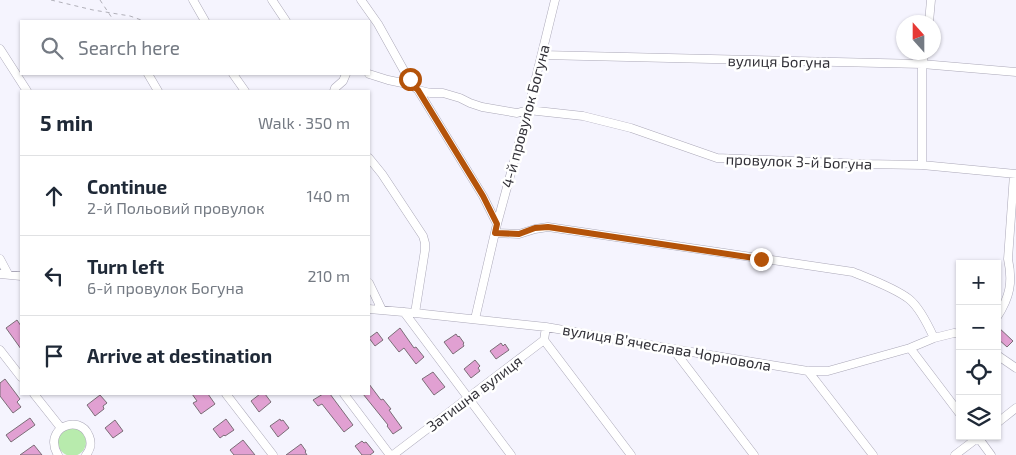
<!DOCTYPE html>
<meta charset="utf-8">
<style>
:root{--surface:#fff;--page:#f2f2f3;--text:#1f2937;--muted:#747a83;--line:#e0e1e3}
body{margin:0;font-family:"Exo 2",sans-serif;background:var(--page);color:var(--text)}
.controls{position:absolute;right:15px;bottom:15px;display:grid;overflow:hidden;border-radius:0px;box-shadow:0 1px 4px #0004}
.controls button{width:45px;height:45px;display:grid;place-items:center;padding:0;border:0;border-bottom:1px solid var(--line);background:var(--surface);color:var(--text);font:25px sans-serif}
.compass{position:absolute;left:896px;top:15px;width:45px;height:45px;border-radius:50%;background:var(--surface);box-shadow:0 1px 4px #0004;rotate:339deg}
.stop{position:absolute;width:15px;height:15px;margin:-11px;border:4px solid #b45309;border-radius:50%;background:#fff}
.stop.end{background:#b45309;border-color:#fff;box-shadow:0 1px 5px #0008}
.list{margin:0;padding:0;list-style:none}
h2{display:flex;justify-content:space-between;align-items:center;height:65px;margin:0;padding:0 20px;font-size:21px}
h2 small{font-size:16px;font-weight:400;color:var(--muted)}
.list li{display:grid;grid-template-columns:32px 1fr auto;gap:15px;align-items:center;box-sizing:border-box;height:80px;padding:0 20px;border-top:1px solid var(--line)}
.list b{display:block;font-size:19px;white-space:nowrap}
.list p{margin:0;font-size:16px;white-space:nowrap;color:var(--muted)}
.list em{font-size:16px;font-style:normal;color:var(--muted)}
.icon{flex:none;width:28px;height:28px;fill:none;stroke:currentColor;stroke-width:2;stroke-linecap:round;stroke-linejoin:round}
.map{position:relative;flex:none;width:1016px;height:455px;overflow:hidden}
.search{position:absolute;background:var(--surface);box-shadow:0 1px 4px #0004;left:20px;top:20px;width:350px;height:55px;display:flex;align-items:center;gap:12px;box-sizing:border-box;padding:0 18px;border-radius:0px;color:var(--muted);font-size:19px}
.panel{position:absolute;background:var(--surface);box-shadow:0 1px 4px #0004;left:20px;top:90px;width:350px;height:305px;border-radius:0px}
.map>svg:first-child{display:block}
.green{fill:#b8ebad}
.building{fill:#e1a0d2;stroke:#7b6d77}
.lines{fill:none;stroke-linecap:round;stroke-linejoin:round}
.minor-casing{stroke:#aba8b8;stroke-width:9}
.path{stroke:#b1b0b9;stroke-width:1;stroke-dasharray:4 4;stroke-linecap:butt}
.minor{stroke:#fff;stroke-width:8}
.route{stroke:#b45309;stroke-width:6}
.labels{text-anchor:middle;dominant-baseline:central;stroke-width:5;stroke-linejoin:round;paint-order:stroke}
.street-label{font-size:15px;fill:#323138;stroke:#fff}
</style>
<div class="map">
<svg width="1016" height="455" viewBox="0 0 1016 455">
<rect width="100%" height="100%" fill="#f5f4fe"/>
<path class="green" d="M58 442a14 14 0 1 1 28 0a14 14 0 1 1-28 0Z"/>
<path class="building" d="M17,320L21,326V349L6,328Z
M997,326L1013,341L1007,347L997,338Z
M400,328L414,348L416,347L424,357L416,364L404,348L399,352L388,338Z
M377,332L383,340L375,346L369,338Z
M456,334L458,337L459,336L464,343L463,344L464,346L453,354L444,342Z
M501,343L503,346L505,344L509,350L496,359L490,351Z
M475,360L480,366L478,368L480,371L471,378L464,369Z
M433,372L445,387L434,395L422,379Z
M5,379L20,399L17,402L21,407L13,413L0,396V383Z
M369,384L381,400L383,399L391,409L389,410L402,428L393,434L387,426L388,425L363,394H369Z
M192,394H208L215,404L201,414L193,403L197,401Z
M260,394H265L271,402L259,412L251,401Z
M323,394H330L353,425L344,432L322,404L318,406L313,400Z
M100,395L107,403L103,406L104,409L95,416L87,405Z
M30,418L35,425L11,442L6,435Z
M226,419L234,430L225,436L224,435L220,438L213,429Z
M280,419L281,421L283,420L289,428L278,437L270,426Z
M115,420L123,431L113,438L105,428Z
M243,440L255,455H234L230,450Z
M362,441L364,443L366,442L374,452L370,455H362L355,446Z
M301,444L306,451L305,452L307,455H286Z
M34,445L42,455H20Z"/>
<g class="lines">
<g class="minor-casing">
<path id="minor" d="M193,0L205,21
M272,0L286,21
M361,0L378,24L412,85
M929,22L931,0
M0,49L27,91
M542,55L922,64L1016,72
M148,74L158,91
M233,74L245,91
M369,74L388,80L412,85L418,90L430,93H443L460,98L470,103L482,107L517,113L528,110L583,116L631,128L717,158L864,164L922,165L1016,174
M418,90L483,196L497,224
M334,91L335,88L343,81L346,74
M369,158L382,174L423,236L425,243V250L415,313
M922,165V64L925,52
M495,233L519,234L535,229L548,227L853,272C870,279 895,288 909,299C919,307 929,327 934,338
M0,259L8,274
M0,274L21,276
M369,283L382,310
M369,309L415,313L546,327L673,349L808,371H828L910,348L934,338L954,333L960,334
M404,312L511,455
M997,317C1010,297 1013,282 1008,259L1014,174
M475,319L497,224L528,110L555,0
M544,340L631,455
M910,348L960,414
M673,349L754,455
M0,350L21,377
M997,355L1016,368
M808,371L873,455
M34,394L61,428
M226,394L273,455
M344,394L390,455
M997,423L1016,408
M977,436L991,455
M58,455C42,429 79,412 89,436C92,443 90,450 86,455
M393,455L544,340L546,327
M955,455L980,436"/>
</g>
<path class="path" d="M51,0L93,10L130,16L144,21
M100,0L114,21"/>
<use href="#minor" class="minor"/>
</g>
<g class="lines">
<path class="route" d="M410,79L412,85L418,90L483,196L497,224L495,233L519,234L535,228L548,227L761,259"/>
</g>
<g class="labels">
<g class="street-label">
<text transform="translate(779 61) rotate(1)">вулиця Богуна</text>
<text transform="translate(525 116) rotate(-75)">4-й провулок Богуна</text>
<text transform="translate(799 161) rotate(2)">провулок 3-й Богуна</text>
<text transform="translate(667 347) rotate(10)">вулиця Вʼячеслава Чорновола</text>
<text transform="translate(474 393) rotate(-37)">Затишна вулиця</text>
</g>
</g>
</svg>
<div class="controls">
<button>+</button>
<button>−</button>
<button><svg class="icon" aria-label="locate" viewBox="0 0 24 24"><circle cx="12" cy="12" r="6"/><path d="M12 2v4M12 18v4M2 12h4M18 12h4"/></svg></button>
<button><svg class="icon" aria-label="layers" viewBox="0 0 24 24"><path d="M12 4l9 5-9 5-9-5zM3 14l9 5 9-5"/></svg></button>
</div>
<svg class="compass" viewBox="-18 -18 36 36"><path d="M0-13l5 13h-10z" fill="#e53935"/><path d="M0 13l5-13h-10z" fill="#747a83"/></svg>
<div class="stop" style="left:410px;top:79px"></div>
<div class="stop end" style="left:761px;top:259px"></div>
<div class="search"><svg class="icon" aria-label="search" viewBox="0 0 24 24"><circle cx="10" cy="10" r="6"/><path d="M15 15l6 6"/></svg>Search here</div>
<section class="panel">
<h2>5 min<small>Walk · 350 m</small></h2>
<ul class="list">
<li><svg class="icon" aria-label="ahead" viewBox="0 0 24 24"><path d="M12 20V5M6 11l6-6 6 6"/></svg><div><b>Continue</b><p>2-й Польовий провулок</p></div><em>140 m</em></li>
<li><svg class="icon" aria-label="left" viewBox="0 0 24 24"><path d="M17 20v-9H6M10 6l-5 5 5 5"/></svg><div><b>Turn left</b><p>6-й провулок Богуна</p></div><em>210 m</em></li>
<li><svg class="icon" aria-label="arrive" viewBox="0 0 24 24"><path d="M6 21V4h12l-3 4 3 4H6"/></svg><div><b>Arrive at destination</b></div></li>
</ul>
</section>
</div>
